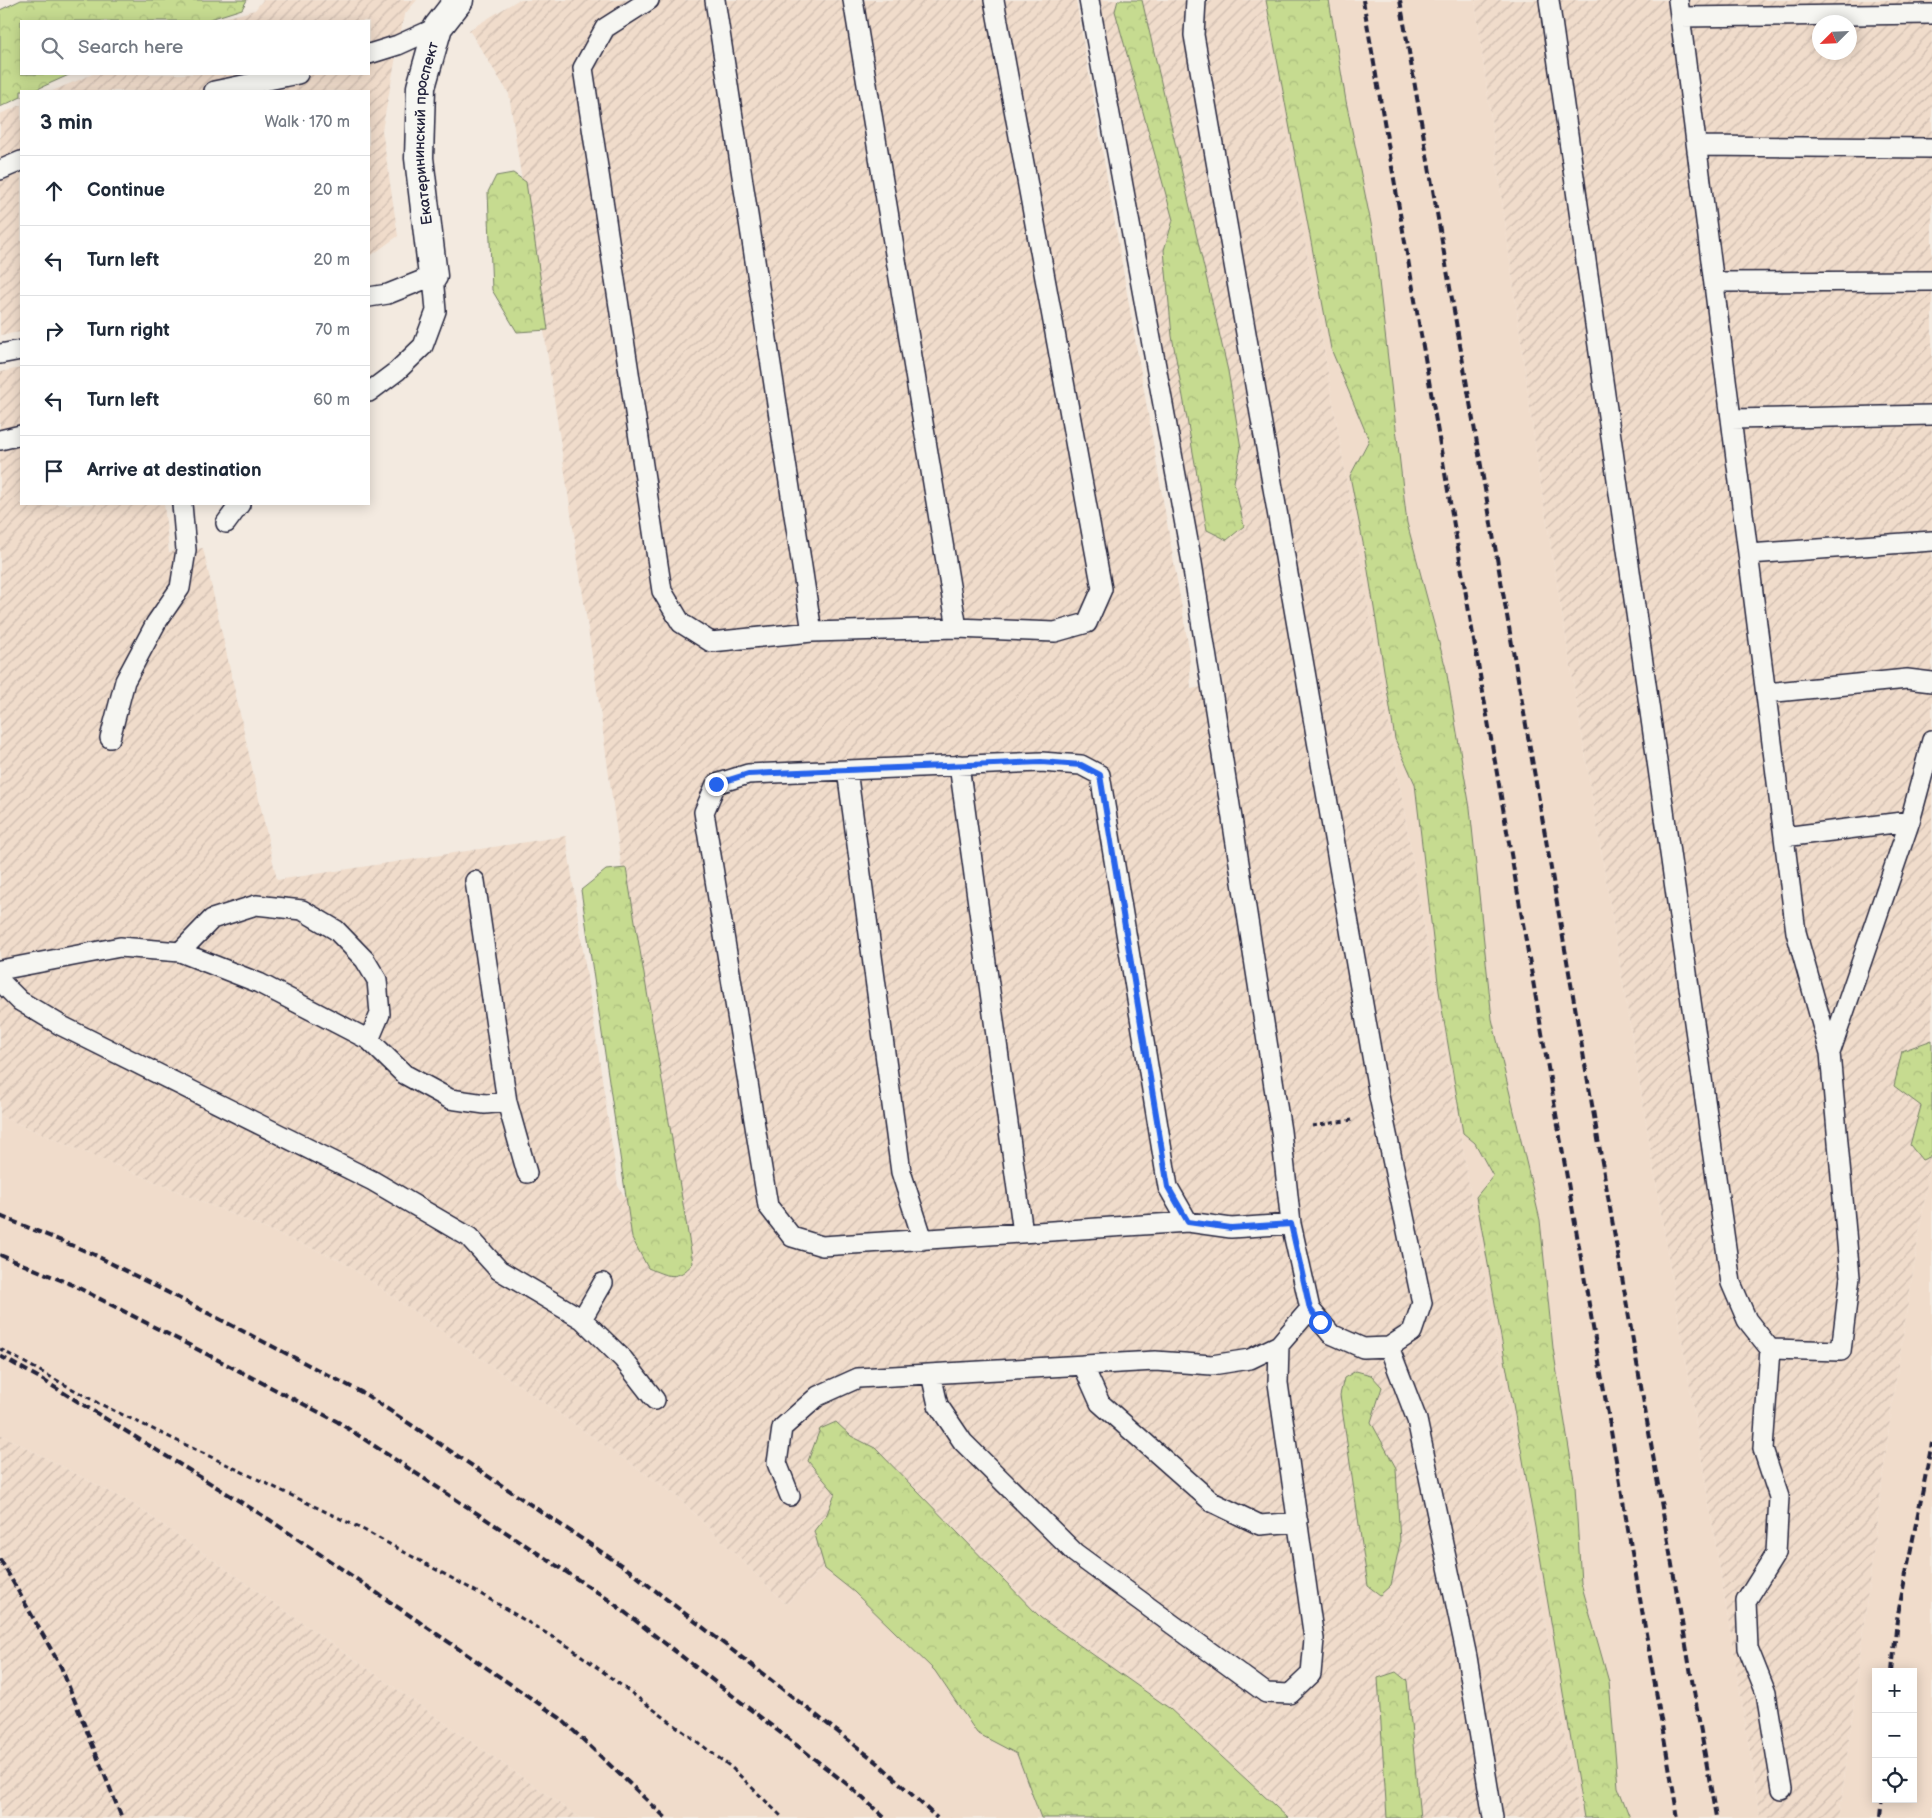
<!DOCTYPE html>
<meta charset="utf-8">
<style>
:root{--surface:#fff;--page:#f6f6f7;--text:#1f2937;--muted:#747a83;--line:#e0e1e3}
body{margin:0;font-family:"Balsamiq Sans",sans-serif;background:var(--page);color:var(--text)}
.controls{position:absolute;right:15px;bottom:15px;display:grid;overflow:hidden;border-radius:0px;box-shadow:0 2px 12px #0003}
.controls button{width:45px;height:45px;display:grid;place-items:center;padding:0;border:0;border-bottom:1px solid var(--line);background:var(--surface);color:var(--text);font:25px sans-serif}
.compass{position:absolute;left:1812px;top:15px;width:45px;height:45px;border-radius:50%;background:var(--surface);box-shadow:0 2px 12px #0003;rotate:246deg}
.stop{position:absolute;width:15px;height:15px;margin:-11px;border:4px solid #2563eb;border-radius:50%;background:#fff}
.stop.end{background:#2563eb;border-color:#fff;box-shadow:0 1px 5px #0008}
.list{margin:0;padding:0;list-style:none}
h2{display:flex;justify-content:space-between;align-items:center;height:65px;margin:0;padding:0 20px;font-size:21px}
h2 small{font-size:16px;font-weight:400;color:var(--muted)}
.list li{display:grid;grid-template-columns:32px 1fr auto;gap:15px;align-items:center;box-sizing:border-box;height:70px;padding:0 20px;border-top:1px solid var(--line)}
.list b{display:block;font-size:19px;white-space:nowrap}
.list em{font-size:16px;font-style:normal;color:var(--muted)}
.icon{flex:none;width:28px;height:28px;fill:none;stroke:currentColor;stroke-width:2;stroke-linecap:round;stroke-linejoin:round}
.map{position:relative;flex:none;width:1932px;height:1818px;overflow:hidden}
.search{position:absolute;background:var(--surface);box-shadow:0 2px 12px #0003;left:20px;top:20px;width:350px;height:55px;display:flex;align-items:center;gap:12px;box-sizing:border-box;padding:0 18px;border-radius:0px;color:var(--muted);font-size:19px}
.panel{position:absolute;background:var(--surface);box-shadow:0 2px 12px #0003;left:20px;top:90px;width:350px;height:415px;border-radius:0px}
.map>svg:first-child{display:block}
.built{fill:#f0dccb;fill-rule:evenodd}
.industrial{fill:url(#industrial-furrows);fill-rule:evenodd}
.forest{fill:url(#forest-crowns);stroke:#747e66}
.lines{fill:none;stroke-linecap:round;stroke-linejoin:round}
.lane-casing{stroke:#22223b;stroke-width:22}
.street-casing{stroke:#22223b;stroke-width:31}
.path{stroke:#22223b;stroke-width:3;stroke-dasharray:5 4;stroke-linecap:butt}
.lane{stroke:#f6f6f2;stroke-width:19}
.street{stroke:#f6f6f2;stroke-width:28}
.rail{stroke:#22223b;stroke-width:4;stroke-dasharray:8 4;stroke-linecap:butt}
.route{stroke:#2563eb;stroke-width:6}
.labels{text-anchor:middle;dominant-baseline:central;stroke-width:4;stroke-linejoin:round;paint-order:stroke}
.street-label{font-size:15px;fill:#22223b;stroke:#f6f6f2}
</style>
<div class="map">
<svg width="1932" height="1818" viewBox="0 0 1932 1818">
<defs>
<pattern id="industrial-furrows" width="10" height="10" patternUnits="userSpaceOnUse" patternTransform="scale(1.25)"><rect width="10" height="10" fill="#f0dccb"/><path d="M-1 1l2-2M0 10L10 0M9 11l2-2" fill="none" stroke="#cebcaf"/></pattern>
<pattern id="forest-crowns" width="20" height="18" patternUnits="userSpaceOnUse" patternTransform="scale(1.25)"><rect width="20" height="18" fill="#c6db90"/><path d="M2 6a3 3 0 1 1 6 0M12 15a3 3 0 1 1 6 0" fill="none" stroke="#aabc7d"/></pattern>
</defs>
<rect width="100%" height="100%" fill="#f3eae0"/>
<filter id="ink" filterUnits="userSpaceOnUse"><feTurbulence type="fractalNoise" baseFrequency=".02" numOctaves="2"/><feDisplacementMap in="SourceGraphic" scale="10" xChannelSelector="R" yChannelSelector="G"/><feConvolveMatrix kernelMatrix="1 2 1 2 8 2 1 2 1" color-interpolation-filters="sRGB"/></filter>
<g filter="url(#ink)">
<path class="built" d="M1263,0H1475L1539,474L1761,1818H1579Z
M0,1116L342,1261L677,1496L786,1604L909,1481L1033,1606L1171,1706L1293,1818H580L133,1504L0,1434Z
M1932,1152V1818H1839L1892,1404ZM1876,1672H1913V1799H1876Z"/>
<path class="industrial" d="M263,0H417L404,15L382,130L398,236L369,257V91H52L93,74H369V21H213L255,10Z
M518,0H1076L1189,649L1191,689L1223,683L1100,0H1263L1579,1818H1293L1171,1706L1033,1606L909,1481L786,1604L677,1496L342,1261L0,1116V372L21,368V504H164L169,552L203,548L277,880L566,836L618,1186L678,1280L600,710L509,94L469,30Z
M1475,0H1932V1152L1892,1404L1839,1818H1761L1539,474ZM1820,22H1850V52H1820Z
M21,105V332L0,335V114Z
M0,1434L133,1504L580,1818H0Z"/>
<path class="forest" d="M21,0H247L242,9L204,21H21V74H71L33,91H21V97L0,107V10Z
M1118,0H1142L1228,371L1241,448L1234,482L1244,526L1227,540L1207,530L1172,336L1164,250L1173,220L1115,11Z
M1266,0H1329L1346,101L1374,238L1407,523L1446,669L1470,808L1492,1019L1540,1220L1553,1348L1575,1486L1581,1583L1609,1682L1618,1787L1630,1818H1584L1538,1544L1476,1197L1493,1176L1475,1143L1463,1133L1439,991L1415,784L1395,739L1366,558L1350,476L1369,440L1331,349Z
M513,173L526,182L548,330L517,332L492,290L488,192L496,176Z
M626,868L693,1263C678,1282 667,1276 648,1268L632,1238L581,890L606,870Z
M1932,1040V1156L1922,1160L1910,1145L1921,1106L1894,1086L1902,1051Z
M1356,1371L1371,1375L1382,1387L1371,1422L1396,1468L1400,1543L1391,1585L1380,1595L1368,1586L1340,1395L1344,1378Z
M836,1422L851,1436L875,1448L1041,1618L1169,1708L1288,1818H1041L1017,1754L977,1733L935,1671L854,1592L825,1569L814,1531L827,1514L835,1493L808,1461L820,1429Z
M1396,1672L1407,1681L1420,1818H1387L1378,1678Z"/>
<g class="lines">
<g class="lane-casing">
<path id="lane" d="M649,0L605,28L583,68L662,591L681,623L711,642L812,632L957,628L1055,632L1087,623L1102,589L994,0
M715,0L812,632
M853,0L957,628
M1089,0L1192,563L1281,1131L1291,1224L1310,1309L1331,1334L1363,1348L1389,1347L1412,1332L1422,1303L1379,1096L1194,35L1196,0
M1549,0L1731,1283L1747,1320L1770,1349
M1678,0L1796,932L1830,1053
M1681,17L1932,14
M369,54L398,45L438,27
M214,91L298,74
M1697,146L1932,148
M0,170L21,161
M1714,282L1932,281
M369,297L388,294L433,276L436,311L423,346L397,371L369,392
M0,354L21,350
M1731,419L1932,415
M0,440L21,435
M226,523L240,504
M1749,554L1932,541
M1766,693L1907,679L1932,682
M110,738L125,681L156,623L180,588L186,550L182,504
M959,765L1023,1233
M847,770L901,1172L923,1240
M1784,837L1910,821
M475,881L507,1102L527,1173
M180,952L212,919L256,905L302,910L336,930L365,960L377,980L380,1014L369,1040
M0,970L120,947L180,952L259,983L369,1040L404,1074L450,1099L485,1104L507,1102
M0,981L20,1001L62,1026L373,1181L469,1237L499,1270L582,1319L623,1359L655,1400
M1188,1222L1168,1187L1100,775L1081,765L1041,762L748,774L716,784L704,812L768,1206L792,1237L822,1246L1188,1222L1231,1228L1291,1224
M582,1319L603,1283
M1389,1347L1417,1420L1467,1657L1493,1818
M1083,1365L1100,1403L1212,1502L1260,1525L1298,1522
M931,1374L938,1405L963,1442L1075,1553L1266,1693L1290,1694L1311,1674L1314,1639L1278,1383L1279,1345L1310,1309
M790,1496L777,1463L782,1428L818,1396L858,1378L1155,1361L1212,1365L1250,1359L1279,1345
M1782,1790L1766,1693L1748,1648L1746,1601L1776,1553L1779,1497L1763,1449L1770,1349L1841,1351L1850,1277L1830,1053L1910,821L1932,740"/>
</g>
<g class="street-casing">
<g id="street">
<path id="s1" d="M433,276L419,158L421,87L438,27L459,0"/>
</g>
</g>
<path class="path" d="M1312,1126L1352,1120
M0,1349L98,1403L364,1530L486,1597L571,1648L731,1767L783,1818"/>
<use href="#lane" class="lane"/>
<use href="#street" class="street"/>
<path class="rail" d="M1363,0L1678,1818
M1400,0L1716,1818
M0,1216L93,1254L365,1394L630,1571L878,1763L937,1818
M0,1255L73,1285L338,1422L609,1600L848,1785L885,1818
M0,1356L38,1377L270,1520L560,1718L666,1818
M0,1559L61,1667L122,1818
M1892,1672L1897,1619L1932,1443
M1880,1818L1882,1799"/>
</g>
</g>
<g class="lines" filter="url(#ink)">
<path class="route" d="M716,784L748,774L1041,762L1081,765L1100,775L1168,1187L1188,1222L1231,1228L1291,1224L1310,1309L1320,1322"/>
</g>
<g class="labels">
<g class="street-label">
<text stroke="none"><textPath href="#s1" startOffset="144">Екатерининский проспект</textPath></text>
</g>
</g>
</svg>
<div class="controls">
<button>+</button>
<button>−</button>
<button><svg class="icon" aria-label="locate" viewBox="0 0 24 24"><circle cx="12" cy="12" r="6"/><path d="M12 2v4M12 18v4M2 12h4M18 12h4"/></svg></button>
</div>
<svg class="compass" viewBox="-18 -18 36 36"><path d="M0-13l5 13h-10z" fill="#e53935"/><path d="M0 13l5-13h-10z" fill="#747a83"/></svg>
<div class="stop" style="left:1320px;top:1322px"></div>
<div class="stop end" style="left:716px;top:784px"></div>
<div class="search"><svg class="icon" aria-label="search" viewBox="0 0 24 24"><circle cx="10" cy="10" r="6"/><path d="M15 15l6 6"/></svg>Search here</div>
<section class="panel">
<h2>3 min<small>Walk · 170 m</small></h2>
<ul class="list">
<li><svg class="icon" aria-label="ahead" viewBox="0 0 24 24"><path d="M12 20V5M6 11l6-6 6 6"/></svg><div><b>Continue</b></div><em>20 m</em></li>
<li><svg class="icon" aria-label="left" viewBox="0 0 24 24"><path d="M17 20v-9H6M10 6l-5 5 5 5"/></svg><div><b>Turn left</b></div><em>20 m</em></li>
<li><svg class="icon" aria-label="right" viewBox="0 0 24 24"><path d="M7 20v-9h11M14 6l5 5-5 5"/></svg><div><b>Turn right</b></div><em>70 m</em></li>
<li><svg class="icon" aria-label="left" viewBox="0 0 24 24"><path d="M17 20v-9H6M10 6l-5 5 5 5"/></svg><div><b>Turn left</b></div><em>60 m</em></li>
<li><svg class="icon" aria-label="arrive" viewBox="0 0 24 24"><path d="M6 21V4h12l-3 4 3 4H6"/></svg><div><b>Arrive at destination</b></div></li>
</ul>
</section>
</div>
